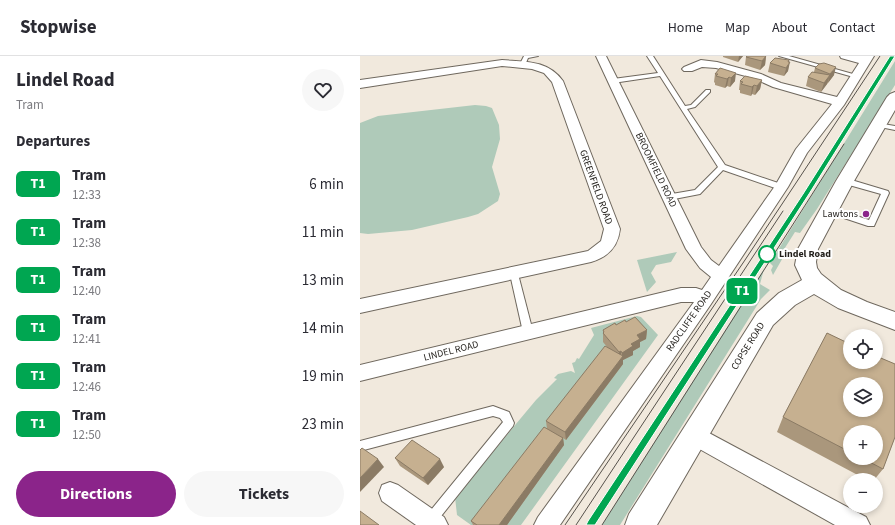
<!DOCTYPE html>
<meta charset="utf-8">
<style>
body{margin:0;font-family:"Source Sans 3",sans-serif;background:#f7f7f7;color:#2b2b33;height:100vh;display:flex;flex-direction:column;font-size:15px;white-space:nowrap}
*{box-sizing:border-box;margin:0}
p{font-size:13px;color:#7c7c81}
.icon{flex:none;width:22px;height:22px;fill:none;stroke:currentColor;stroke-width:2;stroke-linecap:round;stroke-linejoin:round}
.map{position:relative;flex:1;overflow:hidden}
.side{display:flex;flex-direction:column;background:#fff;width:360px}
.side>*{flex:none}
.badge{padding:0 8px;border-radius:6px;font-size:14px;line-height:26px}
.buttons{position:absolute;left:483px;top:273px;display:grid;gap:8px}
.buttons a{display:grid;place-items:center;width:40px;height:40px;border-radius:50%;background:#fff;box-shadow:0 2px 6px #0003;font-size:20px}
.map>.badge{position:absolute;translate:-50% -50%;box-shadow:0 0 0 2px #fff}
h2{padding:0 16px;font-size:15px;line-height:36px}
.round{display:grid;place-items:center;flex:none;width:42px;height:42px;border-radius:21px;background:#f7f7f7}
.headline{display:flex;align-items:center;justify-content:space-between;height:68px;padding:0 16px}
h1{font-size:19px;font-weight:700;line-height:30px}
.cta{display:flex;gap:8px;margin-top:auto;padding:8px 16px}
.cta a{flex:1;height:46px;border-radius:24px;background:#8b248a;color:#fff;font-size:16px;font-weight:700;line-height:46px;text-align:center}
.cta a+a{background:#f7f7f7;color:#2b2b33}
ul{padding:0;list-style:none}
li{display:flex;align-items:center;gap:12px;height:48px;padding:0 16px}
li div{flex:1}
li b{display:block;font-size:15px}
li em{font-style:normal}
li .badge{min-width:44px;font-weight:700;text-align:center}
header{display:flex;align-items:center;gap:24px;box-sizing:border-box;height:56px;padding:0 20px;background:#fff;border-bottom:1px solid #e1e1e2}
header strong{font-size:19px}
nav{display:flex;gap:22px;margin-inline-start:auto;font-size:14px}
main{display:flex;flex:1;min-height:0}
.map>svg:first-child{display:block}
.green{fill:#afcab9}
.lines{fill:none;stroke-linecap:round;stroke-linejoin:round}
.lane-casing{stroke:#6f685e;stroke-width:2}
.street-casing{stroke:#6f685e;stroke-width:2}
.secondary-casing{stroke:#6f685e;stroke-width:2}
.lane{fill:#fff;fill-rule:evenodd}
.street{fill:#fff;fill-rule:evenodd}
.secondary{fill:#fff;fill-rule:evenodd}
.tram{stroke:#57524c;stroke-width:1}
.wall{fill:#aa977c;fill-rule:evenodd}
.shaded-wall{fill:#8b7b65}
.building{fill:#c6b090;stroke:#8b7b65;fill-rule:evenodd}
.line{fill:#00a651;stroke:#fff}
.poi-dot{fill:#8b248a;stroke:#fff;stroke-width:1.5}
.stop-dot{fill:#fff;stroke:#00a651;stroke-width:2}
.labels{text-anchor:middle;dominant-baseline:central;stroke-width:4;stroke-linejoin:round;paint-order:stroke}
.street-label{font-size:10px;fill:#221f1b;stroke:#fff}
.poi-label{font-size:10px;fill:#221f1b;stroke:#fff;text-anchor:end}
.stop-label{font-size:10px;font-weight:bold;fill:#221f1b;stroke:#fff;text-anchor:start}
</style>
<header>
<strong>Stopwise</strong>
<nav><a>Home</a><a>Map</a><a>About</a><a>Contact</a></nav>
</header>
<main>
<section class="side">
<div class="headline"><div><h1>Lindel Road</h1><p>Tram</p></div><a class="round"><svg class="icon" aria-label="heart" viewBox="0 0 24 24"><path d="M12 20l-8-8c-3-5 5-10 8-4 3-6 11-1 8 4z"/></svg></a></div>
<h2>Departures</h2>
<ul>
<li><span class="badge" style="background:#00a651;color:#fff">T1</span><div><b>Tram</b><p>12:33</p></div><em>6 min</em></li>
<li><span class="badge" style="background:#00a651;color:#fff">T1</span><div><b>Tram</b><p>12:38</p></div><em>11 min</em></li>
<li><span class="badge" style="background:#00a651;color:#fff">T1</span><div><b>Tram</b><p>12:40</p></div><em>13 min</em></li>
<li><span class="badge" style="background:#00a651;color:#fff">T1</span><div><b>Tram</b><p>12:41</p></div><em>14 min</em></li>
<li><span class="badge" style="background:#00a651;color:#fff">T1</span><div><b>Tram</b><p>12:46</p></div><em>19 min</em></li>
<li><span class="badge" style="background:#00a651;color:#fff">T1</span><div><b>Tram</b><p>12:50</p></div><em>23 min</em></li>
</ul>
<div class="cta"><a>Directions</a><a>Tickets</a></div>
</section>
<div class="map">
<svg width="535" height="469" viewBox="0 0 535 469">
<rect width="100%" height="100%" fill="#f1e9dd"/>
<g class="green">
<path d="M535,5V29L457,153L440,177L435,176L423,195L425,198L413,219L411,214L413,210L410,207Z"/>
<path d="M115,49L126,50L132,52L139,69L140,83L132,111L140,138L138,145L118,158L108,161L52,174L8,178L0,177V67L18,60Z"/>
<path d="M317,196L311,206L296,209L291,217L296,226L287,236L277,204Z"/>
<path d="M404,213L400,228L410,234L401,243L260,469H242Z"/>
<path d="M277,260L281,261L298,279L161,469H111L97,459L95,441L176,344L197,323L194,322L198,318L211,315L215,317L212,307L215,306L217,302L219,303L234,279L231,272Z"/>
</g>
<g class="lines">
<defs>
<g id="lane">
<path d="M164,0H178L168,2L165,9L163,10L160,8Z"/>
<path d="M287,0H293L325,50L331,49L346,34H350V36L335,51L327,53L365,109L424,129V133H418L363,114L340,138L309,144L306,143L305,141L306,139L335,134L358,111L300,20L253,27L250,25L253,23L298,17Z"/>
<path d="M419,0H429L500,20L497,22Z"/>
<path d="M517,67L535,70V74L515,70V68Z"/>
<path d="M482,123H488L528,135L529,137L514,170H508L466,156L465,154L469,151L509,164L521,138L482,127Z"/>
<path d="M154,215L158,218L173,276L171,279H165L163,276L150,218Z"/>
<path d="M133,350L149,356L154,367L153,370L74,469H60L62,465L143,366L140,362L133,360L0,395V385Z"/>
</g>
<g id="street">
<path d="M236,0H246L341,191L351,204L359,210L415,130L436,93L472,48L413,31L393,22L356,12L342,11L332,15H324L322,13L324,11L341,4L357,6L401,18L421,27L477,41L499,7L481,2L480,0H514L484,49L447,97L428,131L351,248L200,469H174L178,461L334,246H321L0,325V309L321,232H336L342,234L351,221L340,212L326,193Z"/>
<path d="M142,4C166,6 188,4 203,25L260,173C258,191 248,201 231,206L0,257V243L228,195L241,185L244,173L192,26L184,17L172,13L142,10L0,32V24Z"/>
<path d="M334,369L506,461L510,469H475L327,386L324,379L327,372Z"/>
<path d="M30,426L38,429L84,461L88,469H56L22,445L19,437L22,429Z"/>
</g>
<path id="secondary" d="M535,36V54L494,125L458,193L456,206L457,212L461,218L481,234L507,246L535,256V274L478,252L454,238L435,249L413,269L297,469H265L269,458L397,257L419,237L442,224L435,209L438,193L476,125L527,41L530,38Z"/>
</defs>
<use href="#lane" class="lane-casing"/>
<use href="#street" class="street-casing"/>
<use href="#secondary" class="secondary-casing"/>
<use href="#lane" class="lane"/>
<use href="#street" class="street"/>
<use href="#secondary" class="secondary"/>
<g class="tram">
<path d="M205,469L385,204L520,0"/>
<path d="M216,469L423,155"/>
<path d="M232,469L446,138L532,0"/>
<path d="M242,469L484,88"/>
</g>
</g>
<g class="wall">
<path d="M363,0H383L378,6L363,1Z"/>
<path d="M406,0L405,9L400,14L385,9L386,1Z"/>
<path d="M429,4L428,15L424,20L408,16L410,7Z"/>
<path d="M360,12L375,25L370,31L367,30L365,32L355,29V27L354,26L355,18Z"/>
<path d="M455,12L474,19L461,36L446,30L448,21L454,16Z"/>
<path d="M402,24L400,33L395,39L392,38L391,40L380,37V34H379L380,25Z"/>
<path d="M266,266L287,274L286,283L280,286V291L273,295V299L263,304V308L206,384L203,382L204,389L147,469H113L111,465L187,373L186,365L248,292L243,286V274L256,269Z"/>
<path d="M467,277L490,288V306H516V300L535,308V381L523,413L514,424H507L417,376L423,361ZM490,328H516V354H490ZM490,376H516V402H490Z"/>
<path d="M35,402L84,411L68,429L40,410Z"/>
</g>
<g class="shaded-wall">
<path d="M379,0H383L378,6Z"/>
<path d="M406,0L405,9L400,14L402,5Z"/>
<path d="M429,4L428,9L430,6L428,15L424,20L428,6Z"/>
<path d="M476,11L474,19L468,27L470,18Z"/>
<path d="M376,17L375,25L370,31L371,22Z"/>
<path d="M470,19L467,28L461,36L464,27Z"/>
<path d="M369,21L367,30L365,32L367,23Z"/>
<path d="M402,24L400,33L395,39L397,30Z"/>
<path d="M394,29L392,38L391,40L392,31Z"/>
<path d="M287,274L286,283L280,286V291L273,295V299L263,304V308L206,384L205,376L259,305V296L261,295V303L262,301V297L271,288L277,279Z"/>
<path d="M203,382L204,389L147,469H139Z"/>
<path d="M18,403L24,411L0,436V422Z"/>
<path d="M80,403L84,411L68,429L63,422Z"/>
</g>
<g class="building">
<path d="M387,0H406L402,5L386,1Z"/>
<path d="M415,2L429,4L428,6H430L426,12L410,7Z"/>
<path d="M464,7L476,11L470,18L455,12L459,8Z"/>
<path d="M360,12L376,17L371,22L369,21L367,23L356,20L358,18H355Z"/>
<path d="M452,16L470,19L464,27L448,21Z"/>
<path d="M385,20L402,24L397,30L394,29L392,31L381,28L383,26L380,25Z"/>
<path d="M275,261L287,274L277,279L280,283L271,288L273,290L262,297L261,295L259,296L243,277L244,276L243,274L255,267L256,269L265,264L266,266Z"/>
<path d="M467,277L490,288V306H516V300L535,308V381L523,413L502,402H516V376H490V396L423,361ZM490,328H516V354H490Z"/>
<path d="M245,290L263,300L205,376L186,365Z"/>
<path d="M184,371L203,382L139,469H117L111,465Z"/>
<path d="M52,384L80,403L63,422L35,402Z"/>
<path d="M2,392L18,403L0,422V394Z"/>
<path d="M0,455L19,469H0Z"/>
</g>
<path class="line" d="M530,0H535L449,138L235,469H226L228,465L443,138Z"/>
<circle class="poi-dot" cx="506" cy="158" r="4"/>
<circle class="stop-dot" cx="407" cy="198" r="8"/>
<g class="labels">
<g class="street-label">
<text transform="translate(296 114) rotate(64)">BROOMFIELD ROAD</text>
<text transform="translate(236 131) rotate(70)">GREENFIELD ROAD</text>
<text transform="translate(329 265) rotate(-55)">RADCLIFFE ROAD</text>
<text transform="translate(388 290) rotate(-58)">COPSE ROAD</text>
<text transform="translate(91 295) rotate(-14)">LINDEL ROAD</text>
</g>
<g class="poi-label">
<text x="498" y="158">Lawtons</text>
</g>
<g class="stop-label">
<text x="419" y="198">Lindel Road</text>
</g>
</g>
</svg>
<div class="buttons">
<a><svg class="icon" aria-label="locate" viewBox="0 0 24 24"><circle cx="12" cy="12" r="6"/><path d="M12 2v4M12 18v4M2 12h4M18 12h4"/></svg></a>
<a><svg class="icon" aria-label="layers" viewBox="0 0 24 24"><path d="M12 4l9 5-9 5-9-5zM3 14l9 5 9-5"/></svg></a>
<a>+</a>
<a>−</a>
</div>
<b class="badge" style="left:382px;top:235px;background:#00a651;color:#fff">T1</b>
</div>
</main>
